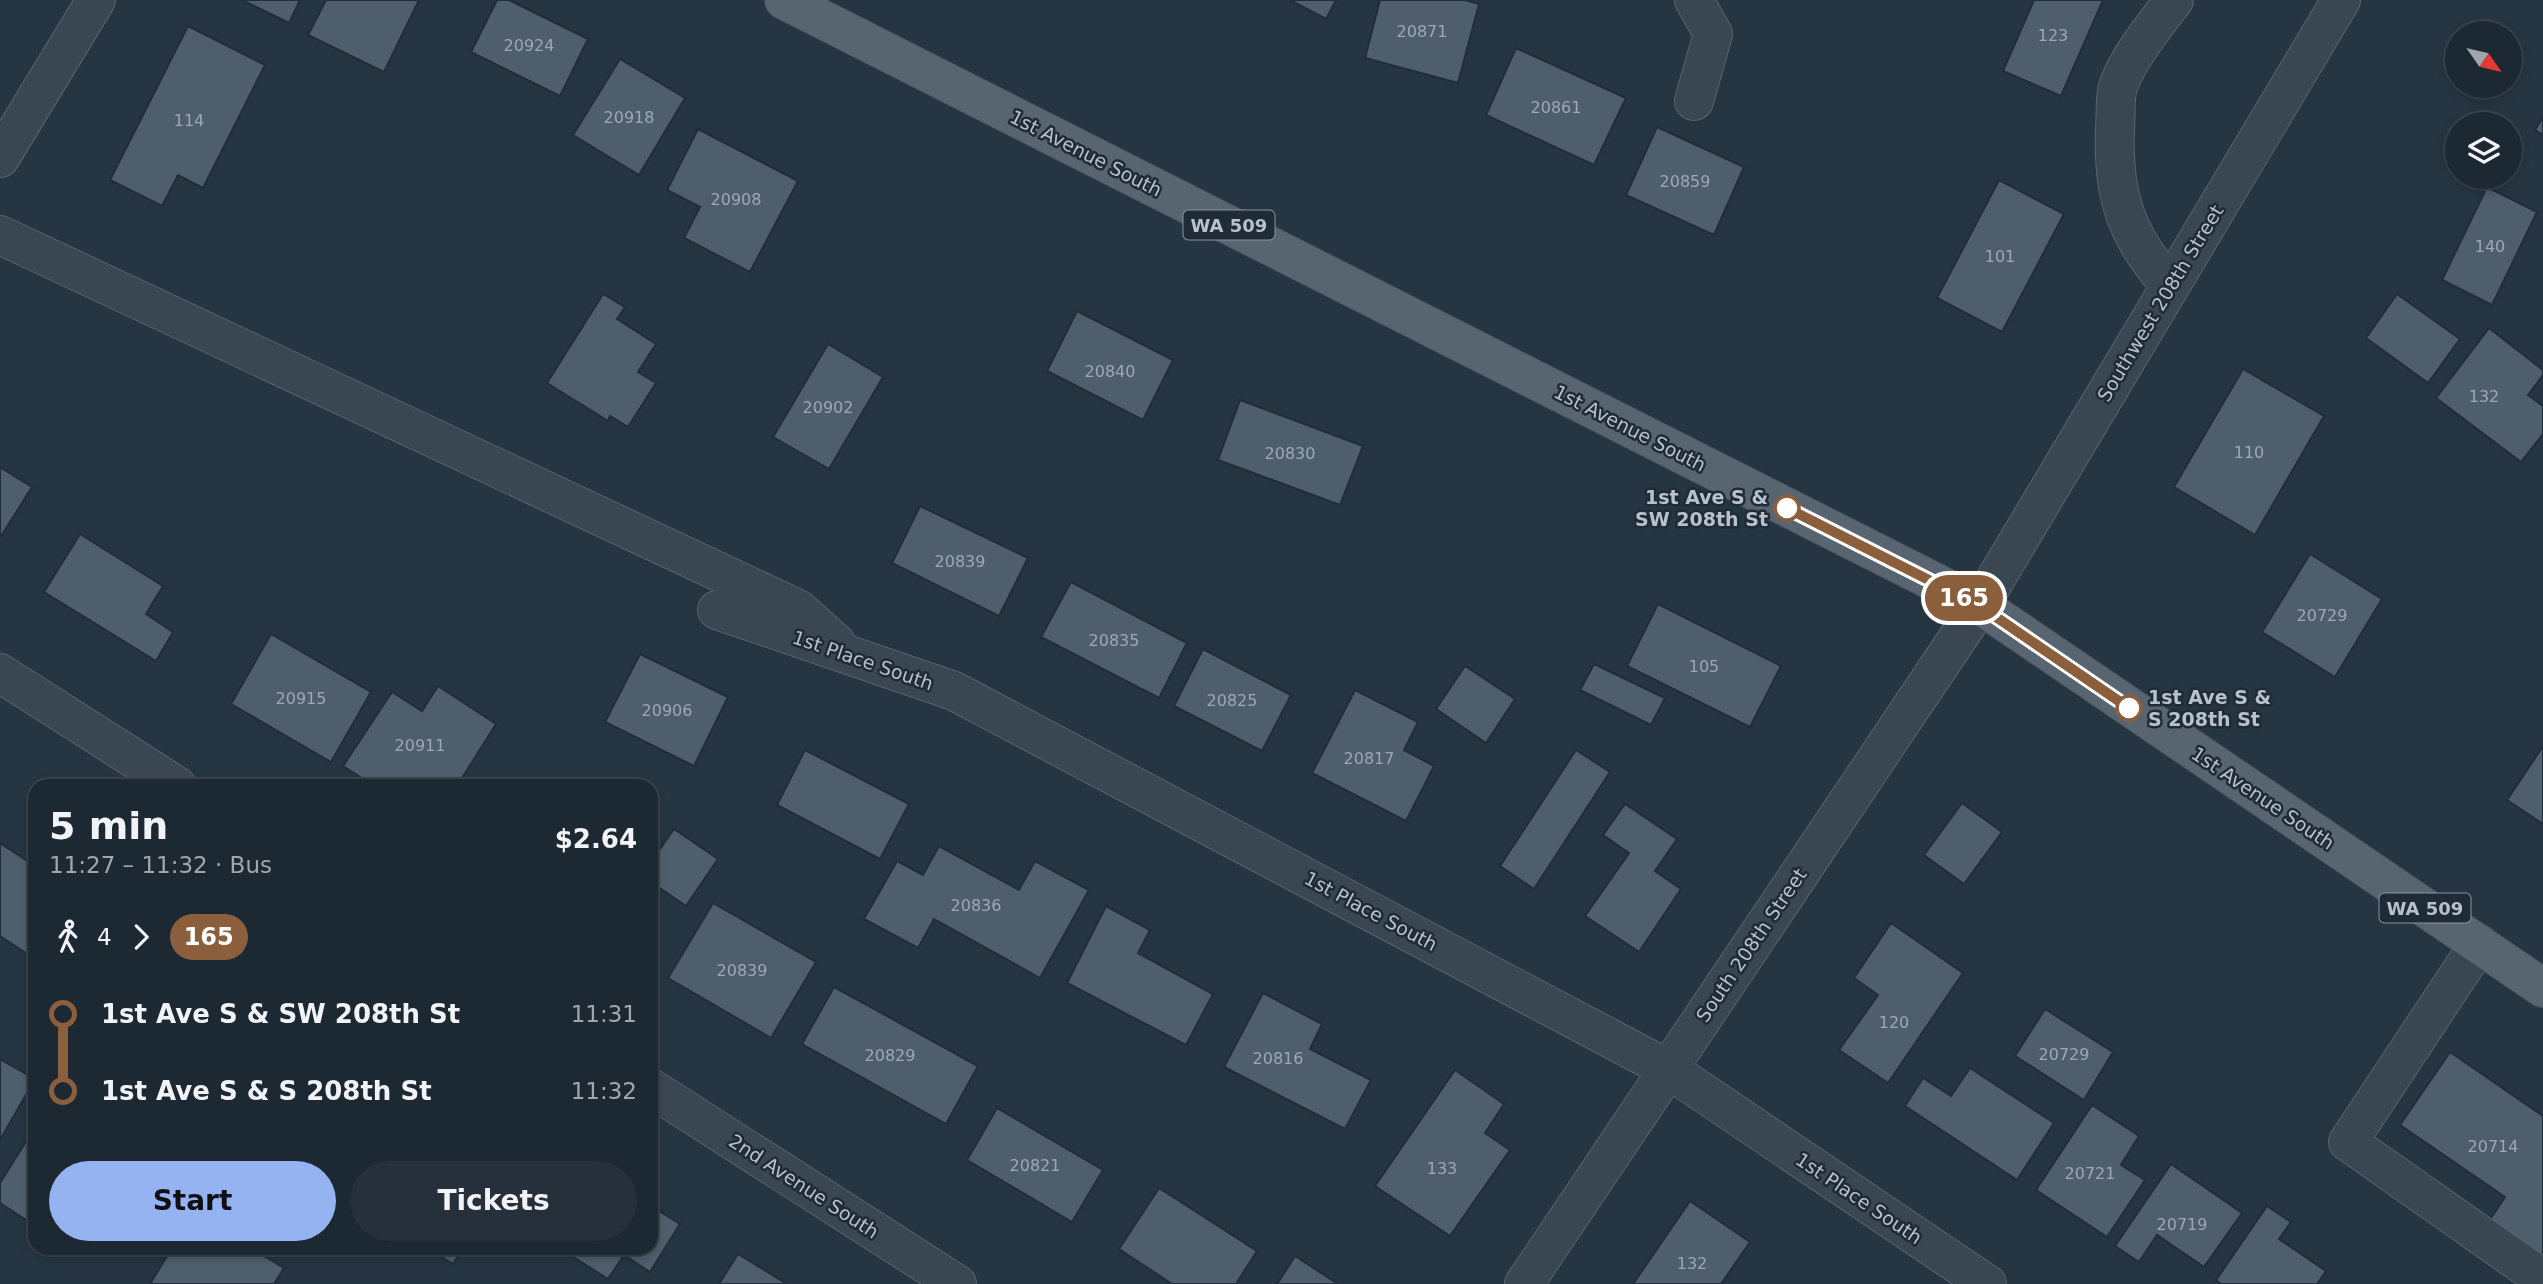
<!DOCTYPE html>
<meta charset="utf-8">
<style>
body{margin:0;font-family:"DejaVu Sans",sans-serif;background:#25303a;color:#f1f3f6;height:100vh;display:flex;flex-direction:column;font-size:26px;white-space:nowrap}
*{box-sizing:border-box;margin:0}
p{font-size:23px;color:#a0a6ac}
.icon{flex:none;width:38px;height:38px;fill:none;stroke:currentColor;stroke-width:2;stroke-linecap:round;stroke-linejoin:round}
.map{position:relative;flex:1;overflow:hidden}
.panel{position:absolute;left:28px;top:779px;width:630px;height:476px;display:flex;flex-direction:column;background:#1c2832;border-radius:21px;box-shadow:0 4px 10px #0003,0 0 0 2px #3a444d}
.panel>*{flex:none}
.badge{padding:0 14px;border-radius:23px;font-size:24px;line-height:46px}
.needle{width:46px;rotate:124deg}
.buttons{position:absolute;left:2445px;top:21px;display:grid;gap:14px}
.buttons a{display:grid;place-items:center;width:77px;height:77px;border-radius:50%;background:#1c2832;box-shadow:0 4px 10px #0003,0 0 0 2px #3a444d;font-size:35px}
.map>.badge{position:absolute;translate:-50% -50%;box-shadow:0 0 0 4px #fff}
.legs{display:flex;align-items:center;gap:10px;height:77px;padding:0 21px;font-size:23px}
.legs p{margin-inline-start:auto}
.headline{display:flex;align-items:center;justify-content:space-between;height:119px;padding:0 21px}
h1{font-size:38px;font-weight:600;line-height:52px}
.action{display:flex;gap:14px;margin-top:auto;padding:14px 21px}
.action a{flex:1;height:80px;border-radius:42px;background:#95b2f1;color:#111;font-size:28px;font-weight:600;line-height:80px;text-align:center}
.action a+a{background:#25303a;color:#f1f3f6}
ul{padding:0 21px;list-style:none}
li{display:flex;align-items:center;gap:24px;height:77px;font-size:26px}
li i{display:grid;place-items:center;width:10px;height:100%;margin:0 9px;background:currentColor}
li i::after{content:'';width:18px;height:18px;margin:-9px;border:5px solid;border-radius:50%;background:#1c2832}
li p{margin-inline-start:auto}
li:first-child i{background:linear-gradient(#0000 50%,currentColor 0)}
li:last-child i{background:linear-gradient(currentColor 50%,#0000 0)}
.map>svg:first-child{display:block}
.building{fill:#4f5e6d;stroke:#212d39;stroke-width:2}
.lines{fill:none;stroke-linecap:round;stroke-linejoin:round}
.minor-casing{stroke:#58646e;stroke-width:40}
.major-casing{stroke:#47525d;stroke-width:40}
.minor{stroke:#3a4651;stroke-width:38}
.major{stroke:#586571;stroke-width:38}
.line-1-casing{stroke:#fff;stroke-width:16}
.line-1{stroke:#8b5e3c;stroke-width:10}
.stop-1-dot{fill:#fff;stroke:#8b5e3c;stroke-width:3.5}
.labels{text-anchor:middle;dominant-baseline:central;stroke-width:5;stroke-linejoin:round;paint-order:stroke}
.number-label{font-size:16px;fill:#9da8b4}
.shield{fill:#1f2b37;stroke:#89949f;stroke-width:2}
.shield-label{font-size:18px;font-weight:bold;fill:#b7c1cb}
.street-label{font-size:19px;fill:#b7c1cb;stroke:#1f2b37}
.stop-label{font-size:19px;font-weight:bold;fill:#b7c1cb;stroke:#1f2b37;text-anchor:end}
</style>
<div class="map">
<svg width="2543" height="1284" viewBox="0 0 2543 1284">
<rect width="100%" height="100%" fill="#263542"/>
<g class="building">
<path d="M242,0H300L289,23Z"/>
<path d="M326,0H419L384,72L308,35Z"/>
<path d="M497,0H509L588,39L560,96L471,52Z"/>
<path d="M1290,0H1336L1326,19Z"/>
<path d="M1380,0H1465L1479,4L1458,83L1365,58Z"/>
<path d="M2034,0H2103L2061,96L2003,71Z"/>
<path d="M188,26L265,65L203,188L178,175L162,206L110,180Z"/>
<path d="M1516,48L1626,98L1594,165L1486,115Z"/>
<path d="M620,59L685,98L639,175L573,135Z"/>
<path d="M2543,117V135L2535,130Z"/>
<path d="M1657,127L1744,167L1714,235L1626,195Z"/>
<path d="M698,129L798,181L750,272L684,238L700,207L667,190Z"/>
<path d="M1999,180L2064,214L2002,332L1937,298Z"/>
<path d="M2487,187L2537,212L2492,305L2442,280Z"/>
<path d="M603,294L625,307L617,319L656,344L638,372L656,383L628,427L610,416L608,421L547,383Z"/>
<path d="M2397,294L2460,339L2428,383L2366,338Z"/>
<path d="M1077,311L1173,360L1143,420L1047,371Z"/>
<path d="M2489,328L2543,370V375L2528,395L2543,406V434L2521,462L2436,398Z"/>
<path d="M828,344L883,377L829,469L773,437Z"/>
<path d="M2243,369L2324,416L2255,535L2174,487Z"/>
<path d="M1240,400L1363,446L1340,505L1218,460Z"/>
<path d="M0,467L32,487L0,538Z"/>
<path d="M920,506L1028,558L999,616L892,563Z"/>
<path d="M80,534L163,586L146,614L173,632L156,661L44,592Z"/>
<path d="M2310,554L2382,599L2335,677L2262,632Z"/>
<path d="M1071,582L1187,643L1159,698L1041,637Z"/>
<path d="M1658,604L1781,666L1750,727L1627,666Z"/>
<path d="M271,634L371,692L331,762L231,704Z"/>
<path d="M1203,649L1291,695L1262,751L1174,706Z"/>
<path d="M640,654L728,697L694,766L605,722Z"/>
<path d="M1594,664L1665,698L1651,725L1580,690Z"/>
<path d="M1465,666L1515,699L1486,743L1436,709Z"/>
<path d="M438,686L496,724L457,786H374L343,766L392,692L422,711Z"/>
<path d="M1355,690L1418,722L1404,750L1434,766L1406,821L1312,773Z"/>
<path d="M2543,746V824L2507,800Z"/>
<path d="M805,750L909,804L880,859L777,805Z"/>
<path d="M1576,750L1610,772L1534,889L1500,866Z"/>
<path d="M1962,803L2002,832L1964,884L1924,855Z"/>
<path d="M1625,804L1677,839L1655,871L1681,889L1639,952L1585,916L1629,853L1603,835Z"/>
<path d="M674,829L718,859L686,906L651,882V862Z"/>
<path d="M0,843L35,866V959L0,936Z"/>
<path d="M939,846L1019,890L1035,861L1089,890L1040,978L934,919L918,948L864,919L897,861L923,875Z"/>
<path d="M713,903L816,962L771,1038L668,978Z"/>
<path d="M1106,906L1150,930L1138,953L1213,994L1186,1045L1067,983Z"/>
<path d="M1891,923L1963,973L1888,1083L1839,1050L1878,995L1854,978Z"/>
<path d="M834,987L978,1066L946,1124L802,1044Z"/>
<path d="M1263,993L1322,1024L1310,1049L1371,1080L1345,1129L1224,1067Z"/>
<path d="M2045,1009L2113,1052L2084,1100L2015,1056Z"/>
<path d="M2450,1052L2543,1116V1256L2489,1221L2505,1197L2400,1125Z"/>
<path d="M0,1059L35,1079L0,1140Z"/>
<path d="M1970,1068L2054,1123L2017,1180L1905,1106L1923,1078L1951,1096Z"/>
<path d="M1455,1070L1504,1104L1485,1133L1510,1150L1450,1236L1375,1186Z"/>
<path d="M2092,1105L2139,1136L2121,1165L2145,1180L2107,1237L2036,1190Z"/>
<path d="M997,1108L1103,1170L1072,1222L967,1160Z"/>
<path d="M35,1127V1205L26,1220L0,1203V1183Z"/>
<path d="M2171,1164L2242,1213L2204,1267L2157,1235L2139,1262L2115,1246Z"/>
<path d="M1159,1188L1257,1251L1236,1284H1172L1119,1249Z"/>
<path d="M1690,1201L1750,1242L1721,1284H1633Z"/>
<path d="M651,1206L680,1224L650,1272L624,1255L608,1279L559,1248H651Z"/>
<path d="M2267,1206L2291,1222L2279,1239L2326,1271L2317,1284H2221L2216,1280Z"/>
<path d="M172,1248H251L284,1268L274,1284H150Z"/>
<path d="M427,1248H463L453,1264Z"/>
<path d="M738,1254L787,1284H719Z"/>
<path d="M1295,1256L1338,1284H1277Z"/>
</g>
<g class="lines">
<defs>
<g id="minor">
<path d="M1694,0L1713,34L1694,101"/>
<path d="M0,158L96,0"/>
<path d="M0,235L798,609L836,643"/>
<path d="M2170,285C2126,237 2112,194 2115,128C2116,116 2115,102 2117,91C2123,64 2157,22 2174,0"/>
<path d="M717,610L954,691L1668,1069L1987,1284"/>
<path d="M0,673L177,786"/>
<path d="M2479,944L2348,1142L2543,1279"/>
<path d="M651,1088L957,1284"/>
<path d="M1524,1284L1980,605L2341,0"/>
</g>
<path id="major" d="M784,0L1980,605L2543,988"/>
</defs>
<use href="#minor" class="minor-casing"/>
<use href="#major" class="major-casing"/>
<use href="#minor" class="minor"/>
<use href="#major" class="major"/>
</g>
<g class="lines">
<defs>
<path id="line-1" d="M1787,508L1980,606L2129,708"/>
</defs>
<use href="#line-1" class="line-1-casing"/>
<use href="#line-1" class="line-1"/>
</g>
<g class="stop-1-dot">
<circle cx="1787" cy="508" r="12"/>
<circle cx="2129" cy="708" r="12"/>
</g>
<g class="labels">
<g class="number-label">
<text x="1422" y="31">20871</text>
<text x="2053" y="35">123</text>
<text x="529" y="45">20924</text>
<text x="1556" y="107">20861</text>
<text x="629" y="117">20918</text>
<text x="189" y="120">114</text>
<text x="1685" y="181">20859</text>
<text x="736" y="199">20908</text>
<text x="2490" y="246">140</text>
<text x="2000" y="256">101</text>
<text x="1110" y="371">20840</text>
<text x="2484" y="396">132</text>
<text x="828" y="407">20902</text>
<text x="2249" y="452">110</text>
<text x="1290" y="453">20830</text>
<text x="960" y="561">20839</text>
<text x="2322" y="615">20729</text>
<text x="1114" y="640">20835</text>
<text x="1704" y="666">105</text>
<text x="301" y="698">20915</text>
<text x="1232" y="700">20825</text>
<text x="667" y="710">20906</text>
<text x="420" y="745">20911</text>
<text x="1369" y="758">20817</text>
<text x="976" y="905">20836</text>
<text x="742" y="970">20839</text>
<text x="1894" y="1022">120</text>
<text x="2064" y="1054">20729</text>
<text x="890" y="1055">20829</text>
<text x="1278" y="1058">20816</text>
<text x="2493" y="1146">20714</text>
<text x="1035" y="1165">20821</text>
<text x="1442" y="1168">133</text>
<text x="2090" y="1173">20721</text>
<text x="2182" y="1224">20719</text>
<text x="1692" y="1263">132</text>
</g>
<g class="shield">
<rect x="1183.5" y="210.5" width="91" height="29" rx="5"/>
<rect x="2379.5" y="893.5" width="91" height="29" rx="5"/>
</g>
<g class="shield-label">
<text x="1229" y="225">WA 509</text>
<text x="2425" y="908">WA 509</text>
</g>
<g class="street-label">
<text transform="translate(1086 153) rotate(27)">1st Avenue South</text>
<text transform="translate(2160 303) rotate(-59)">Southwest 208th Street</text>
<text transform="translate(1630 428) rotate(27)">1st Avenue South</text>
<text transform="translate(863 660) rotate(19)">1st Place South</text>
<text transform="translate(2263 798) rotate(34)">1st Avenue South</text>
<text transform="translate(1371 911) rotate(28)">1st Place South</text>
<text transform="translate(1751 945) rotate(-56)">South 208th Street</text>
<text transform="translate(804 1186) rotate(33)">2nd Avenue South</text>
<text transform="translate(1859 1198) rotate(34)">1st Place South</text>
</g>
<g class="stop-label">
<text x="1768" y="497">1st Ave S &amp;<tspan x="1768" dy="22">SW 208th St</tspan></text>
<text x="2148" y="697" text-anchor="start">1st Ave S &amp;<tspan x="2148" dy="22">S 208th St</tspan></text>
</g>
</g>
</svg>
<div class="buttons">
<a><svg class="needle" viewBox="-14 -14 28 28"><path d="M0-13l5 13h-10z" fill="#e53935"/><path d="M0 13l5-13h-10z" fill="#a0a6ac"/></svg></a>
<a><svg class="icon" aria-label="layers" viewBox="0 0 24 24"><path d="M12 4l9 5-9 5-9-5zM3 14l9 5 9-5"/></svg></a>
</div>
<b class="badge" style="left:1964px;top:598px;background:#8b5e3c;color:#fff">165</b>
<section class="panel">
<div class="headline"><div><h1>5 min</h1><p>11:27 – 11:32 · Bus</p></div><b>$2.64</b></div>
<div class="legs"><svg class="icon" aria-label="walk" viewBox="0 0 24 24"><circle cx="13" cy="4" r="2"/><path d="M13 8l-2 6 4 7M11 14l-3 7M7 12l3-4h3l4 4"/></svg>4<svg class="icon" aria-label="forward" viewBox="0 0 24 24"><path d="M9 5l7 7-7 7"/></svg><b class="badge" style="background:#8b5e3c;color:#fff">165</b></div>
<ul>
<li><i style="color:#8b5e3c"></i><b>1st Ave S &amp; SW 208th St</b><p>11:31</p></li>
<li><i style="color:#8b5e3c"></i><b>1st Ave S &amp; S 208th St</b><p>11:32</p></li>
</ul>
<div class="action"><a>Start</a><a>Tickets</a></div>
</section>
</div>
